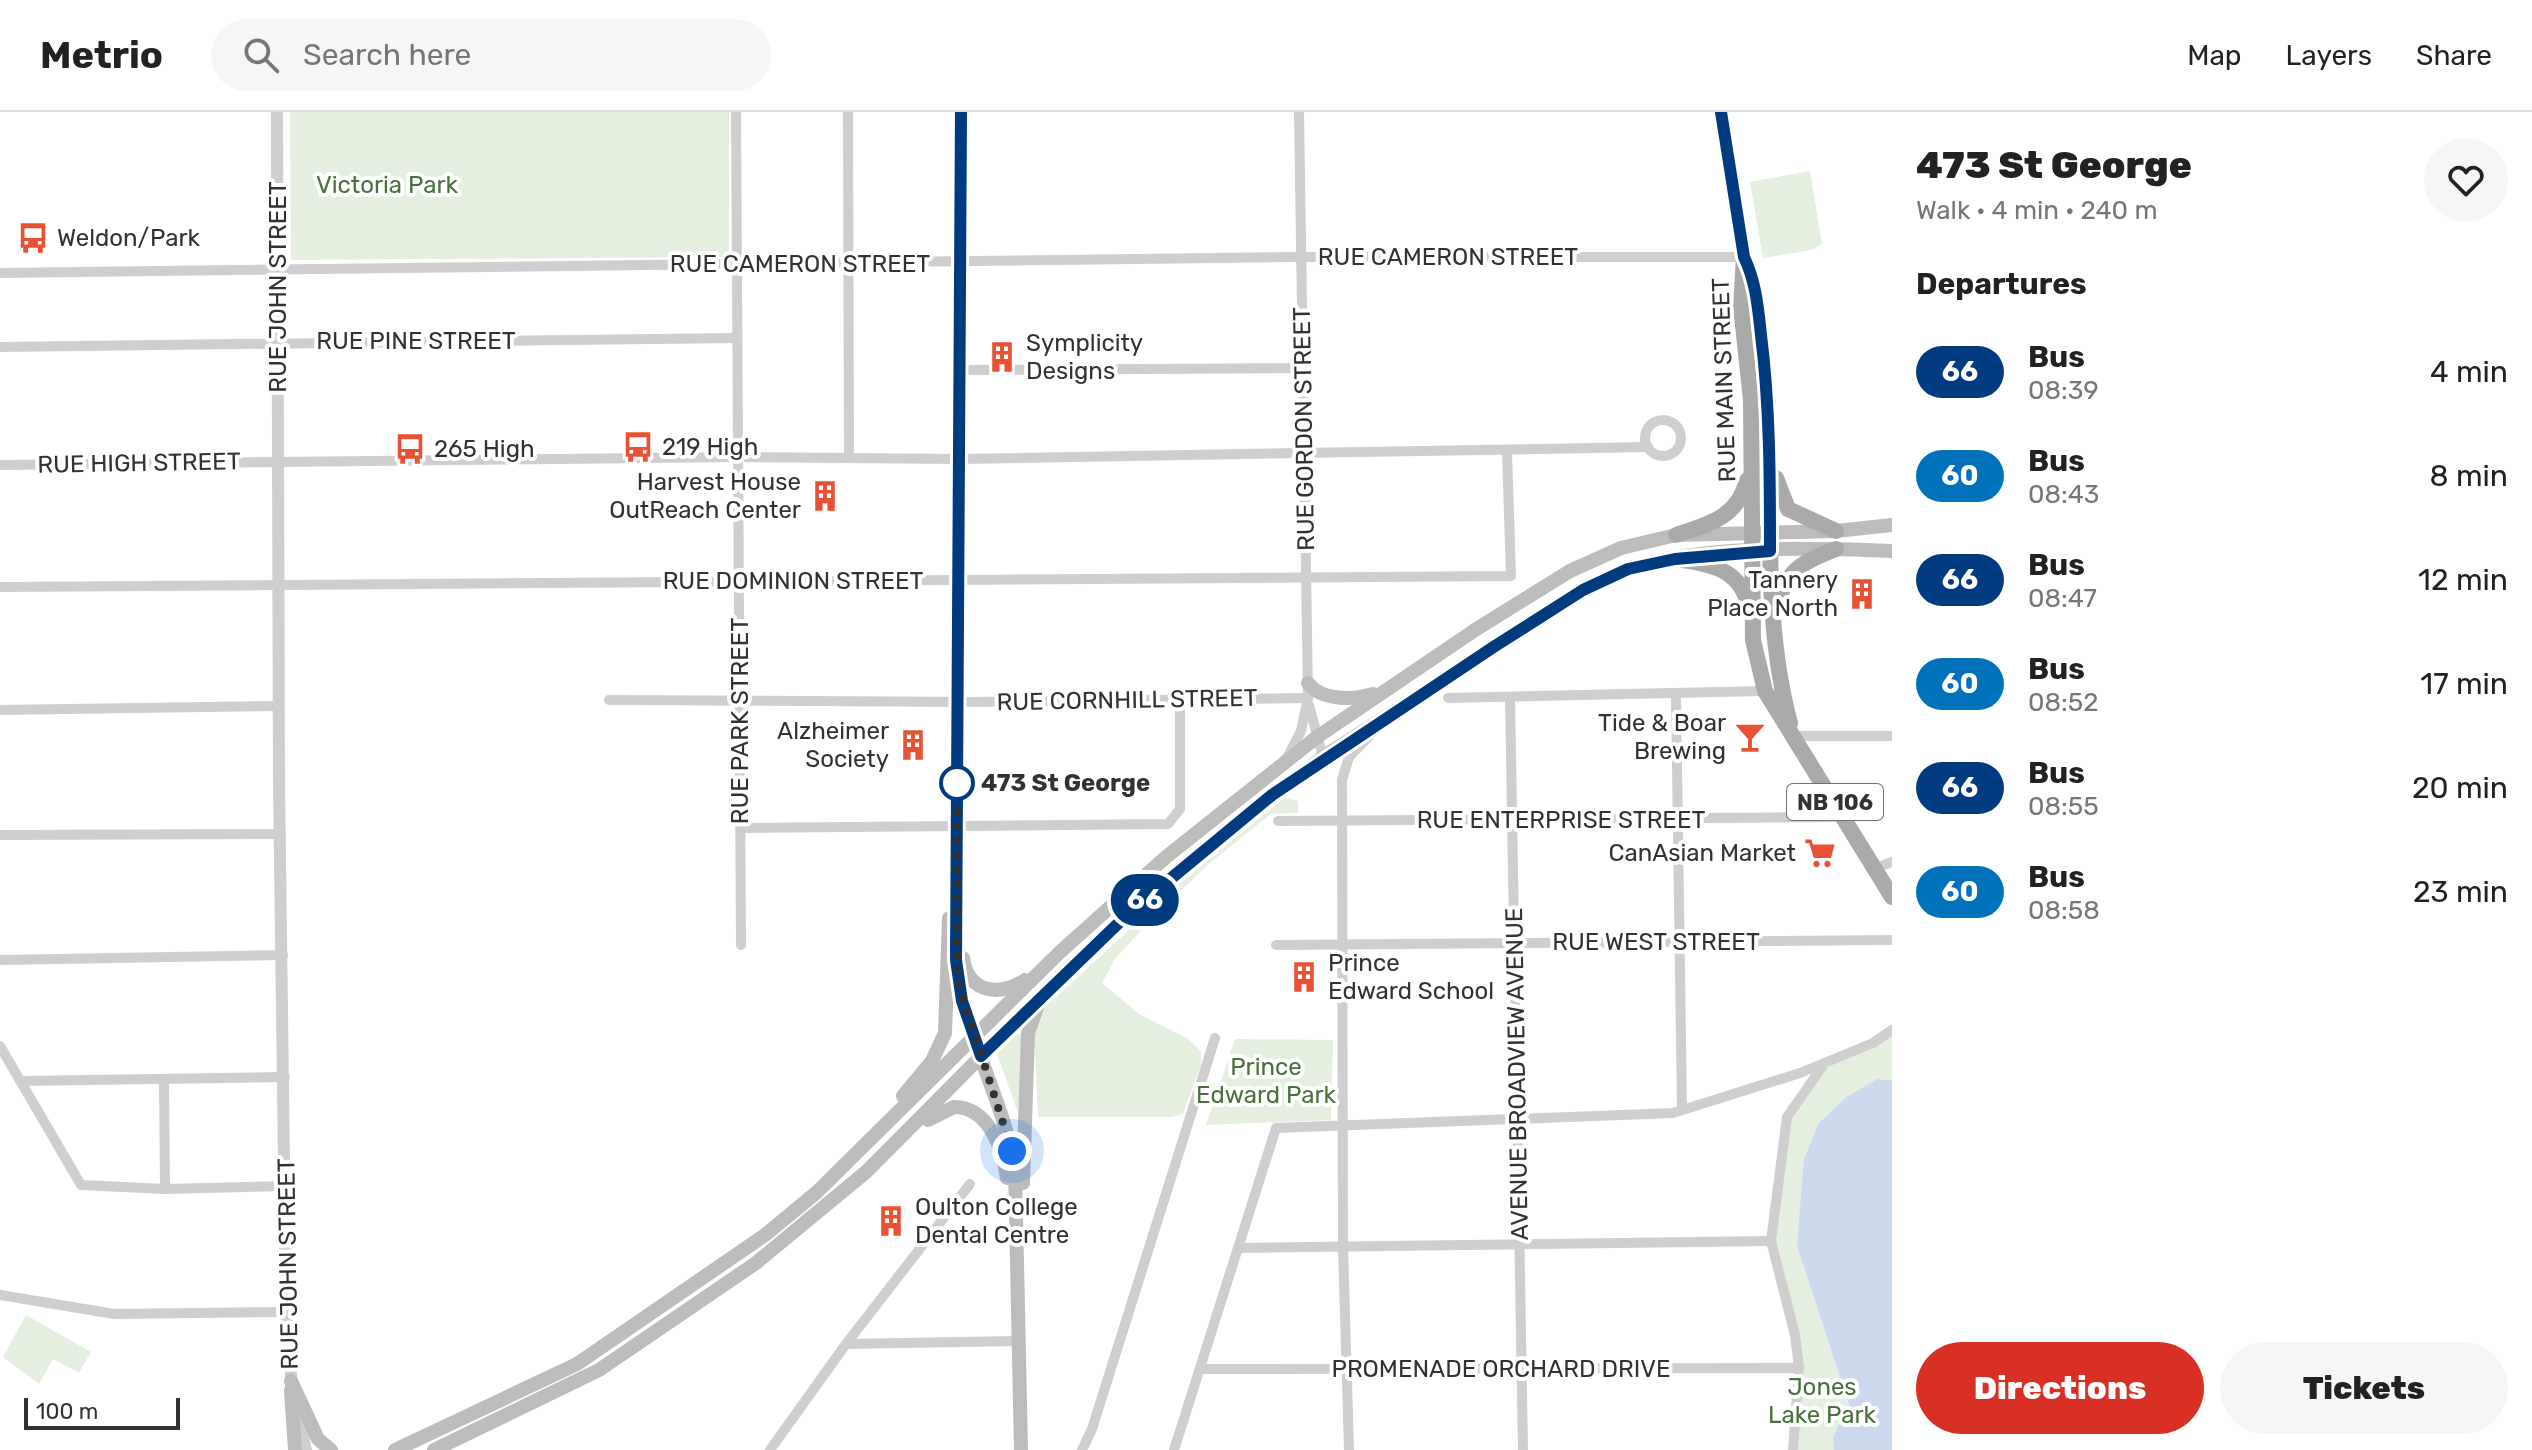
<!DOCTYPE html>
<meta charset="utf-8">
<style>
body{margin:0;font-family:Rubik,sans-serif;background:#f6f6f6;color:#222;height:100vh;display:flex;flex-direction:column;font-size:30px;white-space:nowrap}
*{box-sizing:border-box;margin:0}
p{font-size:26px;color:#767676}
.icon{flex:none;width:44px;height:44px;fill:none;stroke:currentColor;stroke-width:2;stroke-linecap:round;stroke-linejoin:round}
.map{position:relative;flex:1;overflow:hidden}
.sheet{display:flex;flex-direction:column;background:#fff;width:640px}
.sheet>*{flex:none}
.badge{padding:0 16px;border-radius:26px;font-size:28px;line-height:52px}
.scale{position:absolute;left:24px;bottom:20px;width:156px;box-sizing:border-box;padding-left:8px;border:4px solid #323232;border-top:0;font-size:22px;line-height:28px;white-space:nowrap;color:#323232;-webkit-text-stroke:6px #fff;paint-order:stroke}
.you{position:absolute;width:40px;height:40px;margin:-20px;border:6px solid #fff;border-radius:50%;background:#1a73e8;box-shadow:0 0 0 12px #1a73e833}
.map>.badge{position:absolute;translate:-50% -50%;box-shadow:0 0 0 4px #fff}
h2{padding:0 24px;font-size:30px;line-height:72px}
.round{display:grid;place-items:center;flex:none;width:84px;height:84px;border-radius:42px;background:#f6f6f6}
.headline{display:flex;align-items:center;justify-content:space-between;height:136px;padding:0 24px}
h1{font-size:38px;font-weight:800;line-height:60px}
.button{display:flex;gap:16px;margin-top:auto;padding:16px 24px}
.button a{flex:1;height:92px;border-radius:48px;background:#d93025;color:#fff;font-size:32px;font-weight:800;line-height:92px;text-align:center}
.button a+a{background:#f6f6f6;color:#222}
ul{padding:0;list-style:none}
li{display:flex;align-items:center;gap:24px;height:104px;padding:0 24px}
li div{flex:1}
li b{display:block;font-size:30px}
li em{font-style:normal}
li .badge{min-width:88px;font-weight:700;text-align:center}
header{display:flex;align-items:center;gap:48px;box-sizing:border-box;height:112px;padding:0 40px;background:#fff;border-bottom:2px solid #e0e0e0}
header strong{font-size:38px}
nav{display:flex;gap:44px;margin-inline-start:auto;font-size:28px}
.search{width:560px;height:72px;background:#f6f6f6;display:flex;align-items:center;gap:20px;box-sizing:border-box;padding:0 28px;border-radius:44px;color:#767676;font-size:30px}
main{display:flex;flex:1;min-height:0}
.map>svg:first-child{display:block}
.green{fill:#e5efe0}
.water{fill:#cdd9ee}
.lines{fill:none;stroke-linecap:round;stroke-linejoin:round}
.minor{stroke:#cfcfcf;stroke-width:10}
.tertiary{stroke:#cfcfcf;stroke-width:12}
.secondary{stroke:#bcbcbc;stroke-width:14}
.primary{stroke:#aaa;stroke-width:16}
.line-casing{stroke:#fff;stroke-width:18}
.line{stroke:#003b80;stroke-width:12}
.walk{stroke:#323232;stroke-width:8;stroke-dasharray:0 14.4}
.stop-dot{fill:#fff;stroke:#003b80;stroke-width:4}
.labels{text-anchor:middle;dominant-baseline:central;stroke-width:8;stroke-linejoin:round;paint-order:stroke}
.shield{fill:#fff;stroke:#707070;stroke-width:2}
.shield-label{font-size:22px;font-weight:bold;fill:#323232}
.park-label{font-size:24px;fill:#49703d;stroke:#fff}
.poi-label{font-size:24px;fill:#323232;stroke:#fff;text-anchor:start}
.street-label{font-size:24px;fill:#323232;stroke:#fff}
.stop-label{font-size:24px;font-weight:bold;fill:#323232;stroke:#fff;text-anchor:start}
</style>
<header>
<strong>Metrio</strong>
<div class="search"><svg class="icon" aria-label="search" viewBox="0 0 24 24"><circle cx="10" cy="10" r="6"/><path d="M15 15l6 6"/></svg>Search here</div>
<nav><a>Map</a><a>Layers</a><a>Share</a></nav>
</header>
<main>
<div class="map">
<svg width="1892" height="1338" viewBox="0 0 1892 1338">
<rect width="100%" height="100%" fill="#fff"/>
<g class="green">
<path d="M290,0H729V145L291,148Z"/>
<path d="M1810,59L1822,132L1812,138L1763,146L1750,70Z"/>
<path d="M1284,686L1298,689V701L1271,702L1211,750L1158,800L1115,847L1102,871L1139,902L1187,926L1201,939V952L1183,1002L1172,1005H1038L1034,921L1046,894L1178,773Z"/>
<path d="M1892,918V968L1877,967L1797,1134L1849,1294L1833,1325L1834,1338H1793L1799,1256L1771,1129L1787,1005L1826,951Z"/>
<path d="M1017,922H1022L1018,1001L997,942Z"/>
<path d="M1235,927L1333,928L1331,1008L1206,1013Z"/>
<path d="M26,1203L91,1240L79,1261L53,1247L39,1272L3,1245Z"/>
</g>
<path class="water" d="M1877,967L1892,968V1338H1834L1833,1325L1849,1293L1797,1134L1804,1047L1819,1011L1844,987Z"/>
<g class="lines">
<g class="minor">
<path d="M736,0L741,833"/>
<path d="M848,0L849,345"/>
<path d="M0,161L1300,145H1744"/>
<path d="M0,235L736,226"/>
<path d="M961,258L1303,256"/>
<circle cx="1663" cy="326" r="18"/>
<path d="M0,353L739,345L960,347L1648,335"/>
<path d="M0,475L1511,464L1507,340"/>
<path d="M1676,583L1682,998"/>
<path d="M1510,585L1523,1338"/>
<path d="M1448,586L1765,579"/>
<path d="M609,588L972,590L1308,586"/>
<path d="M1309,593L1323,645"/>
<path d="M0,598L279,594"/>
<path d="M1794,624H1892"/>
<path d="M1288,644L1301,619L1308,586L1299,0"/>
<path d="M1278,709L1844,705"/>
<path d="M741,716L1168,712L1180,697V588"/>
<path d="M0,723L281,722"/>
<path d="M1876,756L1892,750"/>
<path d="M1276,833L1892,828"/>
<path d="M0,848L283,843"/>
<path d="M0,934L81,1073L165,1077L285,1074"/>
<path d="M164,967L165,1077"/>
<path d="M20,969L285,965"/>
<path d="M1238,1136L1771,1129"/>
<path d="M0,1183L114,1202L286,1200"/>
<path d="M846,1232L1019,1229"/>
<path d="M1202,1257L1799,1256"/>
<path d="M770,1338L846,1232L970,1072"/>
<path d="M1082,1338L1092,1317L1215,926"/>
<path d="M1174,1338L1276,1016L1673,1001L1800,961L1873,931L1892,918"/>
<path d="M1349,1338L1343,1135L1342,668L1349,645L1380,613"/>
<path d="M1793,1338L1799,1256L1795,1223L1771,1129L1787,1005L1822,955"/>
</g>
<g class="tertiary">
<path d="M277,0L279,673L286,1200L292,1276"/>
<path d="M297,1298L306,1338"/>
</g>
<g class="secondary">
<path d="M961,0L956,848C962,920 1003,985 1015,1056L1021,1338"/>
<path d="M1308,571C1321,589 1354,588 1373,582"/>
<path d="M963,846C968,881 999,885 1025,868"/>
<path d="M903,984L932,949L945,921L949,806"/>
<path d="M928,1008L954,995C989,995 1003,1037 1007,1066"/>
<path d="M1023,1071L1028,921L1039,890"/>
<path d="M291,1269L318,1327L331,1338"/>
<path d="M291,1278L295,1338"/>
<path d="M395,1338L577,1252L765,1123L817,1080L1060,840L1166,745L1317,625L1475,518L1570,459L1621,436L1676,423L1836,419L1892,413"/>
<path d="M434,1338L599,1258L756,1151L866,1060L1073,852L1194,746L1323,645L1583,478C1598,472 1612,463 1628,457C1701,432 1814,436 1892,439"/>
</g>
<g class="primary">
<path d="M1721,0L1744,145L1741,195L1751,288L1753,528L1765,579L1892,785"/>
<path d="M1745,147C1758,175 1759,205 1763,236C1778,360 1757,488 1790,611"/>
<path d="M1776,366L1788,397L1836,419"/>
<path d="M1676,423C1710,412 1738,405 1747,368"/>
<path d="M1675,447C1708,452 1739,455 1748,492"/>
<path d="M1777,493C1786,458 1804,449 1836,437"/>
</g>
</g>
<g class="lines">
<defs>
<path id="line" d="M961,0L956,848L962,889L981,944L1128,802L1272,683L1495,534L1583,478L1628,457L1675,447L1770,439C1770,366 1770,295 1761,223C1758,195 1756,170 1744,145L1721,0"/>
</defs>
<use href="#line" class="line-casing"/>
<use href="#line" class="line"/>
<path class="walk" d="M957,671L958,870L1012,1039"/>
</g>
<defs>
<symbol id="bus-bare" viewBox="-9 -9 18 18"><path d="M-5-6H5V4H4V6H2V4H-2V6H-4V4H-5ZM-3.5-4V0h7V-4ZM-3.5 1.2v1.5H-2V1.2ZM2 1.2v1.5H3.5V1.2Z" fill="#e95134" stroke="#fff" stroke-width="2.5" paint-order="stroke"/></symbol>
<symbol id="building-bare" viewBox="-9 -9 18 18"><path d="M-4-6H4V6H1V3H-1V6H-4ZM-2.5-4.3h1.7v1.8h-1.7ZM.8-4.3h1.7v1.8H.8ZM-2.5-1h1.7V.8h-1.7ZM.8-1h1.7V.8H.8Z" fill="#e95134" stroke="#fff" stroke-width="2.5" paint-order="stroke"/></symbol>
<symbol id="bar-bare" viewBox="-9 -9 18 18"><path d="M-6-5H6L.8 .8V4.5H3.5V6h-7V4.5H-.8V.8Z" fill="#e95134" stroke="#fff" stroke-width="2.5" paint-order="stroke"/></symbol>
<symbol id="supermarket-bare" viewBox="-9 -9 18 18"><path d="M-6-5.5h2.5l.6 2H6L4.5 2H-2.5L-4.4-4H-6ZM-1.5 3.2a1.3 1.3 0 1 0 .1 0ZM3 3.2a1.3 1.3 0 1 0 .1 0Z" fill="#e95134" stroke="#fff" stroke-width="2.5" paint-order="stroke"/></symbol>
</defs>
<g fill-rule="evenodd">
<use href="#bus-bare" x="11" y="104" width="44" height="44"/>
<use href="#building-bare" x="980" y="223" width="44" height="44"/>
<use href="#bus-bare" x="616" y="313" width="44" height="44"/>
<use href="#bus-bare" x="388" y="315" width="44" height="44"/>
<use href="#building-bare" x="803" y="362" width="44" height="44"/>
<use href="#building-bare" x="1840" y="460" width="44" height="44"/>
<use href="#bar-bare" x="1728" y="603" width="44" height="44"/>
<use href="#building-bare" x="891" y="611" width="44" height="44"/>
<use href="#supermarket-bare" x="1798" y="719" width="44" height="44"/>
<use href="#building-bare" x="1282" y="843" width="44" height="44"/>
<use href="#building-bare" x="869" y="1087" width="44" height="44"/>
</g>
<circle class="stop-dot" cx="957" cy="671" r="16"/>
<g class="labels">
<rect class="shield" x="1787" y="672" width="96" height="36" rx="6"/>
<g class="shield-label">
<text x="1835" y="690">NB 106</text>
</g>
<g class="park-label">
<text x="387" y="73">Victoria Park</text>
<text x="1266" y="955">Prince<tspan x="1266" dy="28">Edward Park</tspan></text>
<text x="1822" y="1275">Jones<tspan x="1822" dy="28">Lake Park</tspan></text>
</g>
<g class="poi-label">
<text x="57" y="126">Weldon/Park</text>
<text x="1026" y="231">Symplicity<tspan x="1026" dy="28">Designs</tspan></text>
<text x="662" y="335">219 High</text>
<text x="434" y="337">265 High</text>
<text x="801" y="370" text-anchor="end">Harvest House<tspan x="801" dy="28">OutReach Center</tspan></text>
<text x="1838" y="468" text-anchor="end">Tannery<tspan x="1838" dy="28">Place North</tspan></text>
<text x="1726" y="611" text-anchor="end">Tide &amp; Boar<tspan x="1726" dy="28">Brewing</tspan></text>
<text x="889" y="619" text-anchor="end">Alzheimer<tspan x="889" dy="28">Society</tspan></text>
<text x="1796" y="741" text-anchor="end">CanAsian Market</text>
<text x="1328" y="851">Prince<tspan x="1328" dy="28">Edward School</tspan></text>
<text x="915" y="1095">Oulton College<tspan x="915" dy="28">Dental Centre</tspan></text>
</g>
<g class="street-label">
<text x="1448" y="145">RUE CAMERON STREET</text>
<text x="800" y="152">RUE CAMERON STREET</text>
<text transform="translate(278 175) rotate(-90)">RUE JOHN STREET</text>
<text x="416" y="229">RUE PINE STREET</text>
<text transform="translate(1724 268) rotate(-92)">RUE MAIN STREET</text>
<text transform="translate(1304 317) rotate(-91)">RUE GORDON STREET</text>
<text transform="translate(139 351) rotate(-1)">RUE HIGH STREET</text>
<text x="793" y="469">RUE DOMINION STREET</text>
<text transform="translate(1127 588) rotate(-1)">RUE CORNHILL STREET</text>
<text transform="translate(740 609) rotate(-90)">RUE PARK STREET</text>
<text x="1561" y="708">RUE ENTERPRISE STREET</text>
<text x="1656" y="830">RUE WEST STREET</text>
<text transform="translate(1517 962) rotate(-91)">AVENUE BROADVIEW AVENUE</text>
<text transform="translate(288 1152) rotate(-91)">RUE JOHN STREET</text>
<text x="1501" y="1257">PROMENADE ORCHARD DRIVE</text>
</g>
<g class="stop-label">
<text x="981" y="671">473 St George</text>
</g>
</g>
</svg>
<div class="scale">100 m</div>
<div class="you" style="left:1012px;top:1039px"></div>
<b class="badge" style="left:1145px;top:788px;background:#003b80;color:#fff">66</b>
</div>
<section class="sheet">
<div class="headline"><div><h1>473 St George</h1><p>Walk · 4 min · 240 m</p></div><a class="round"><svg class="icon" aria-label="heart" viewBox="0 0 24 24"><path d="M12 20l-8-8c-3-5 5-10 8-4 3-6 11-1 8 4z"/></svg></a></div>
<h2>Departures</h2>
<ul>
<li><span class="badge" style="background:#003b80;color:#fff">66</span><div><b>Bus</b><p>08:39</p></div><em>4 min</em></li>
<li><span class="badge" style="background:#0072bc;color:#fff">60</span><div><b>Bus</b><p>08:43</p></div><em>8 min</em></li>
<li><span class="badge" style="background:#003b80;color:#fff">66</span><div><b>Bus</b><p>08:47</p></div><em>12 min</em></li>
<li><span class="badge" style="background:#0072bc;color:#fff">60</span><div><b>Bus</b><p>08:52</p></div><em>17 min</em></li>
<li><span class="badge" style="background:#003b80;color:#fff">66</span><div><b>Bus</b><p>08:55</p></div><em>20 min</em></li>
<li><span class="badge" style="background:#0072bc;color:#fff">60</span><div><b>Bus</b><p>08:58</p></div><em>23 min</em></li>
</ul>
<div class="button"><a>Directions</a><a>Tickets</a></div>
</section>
</main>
